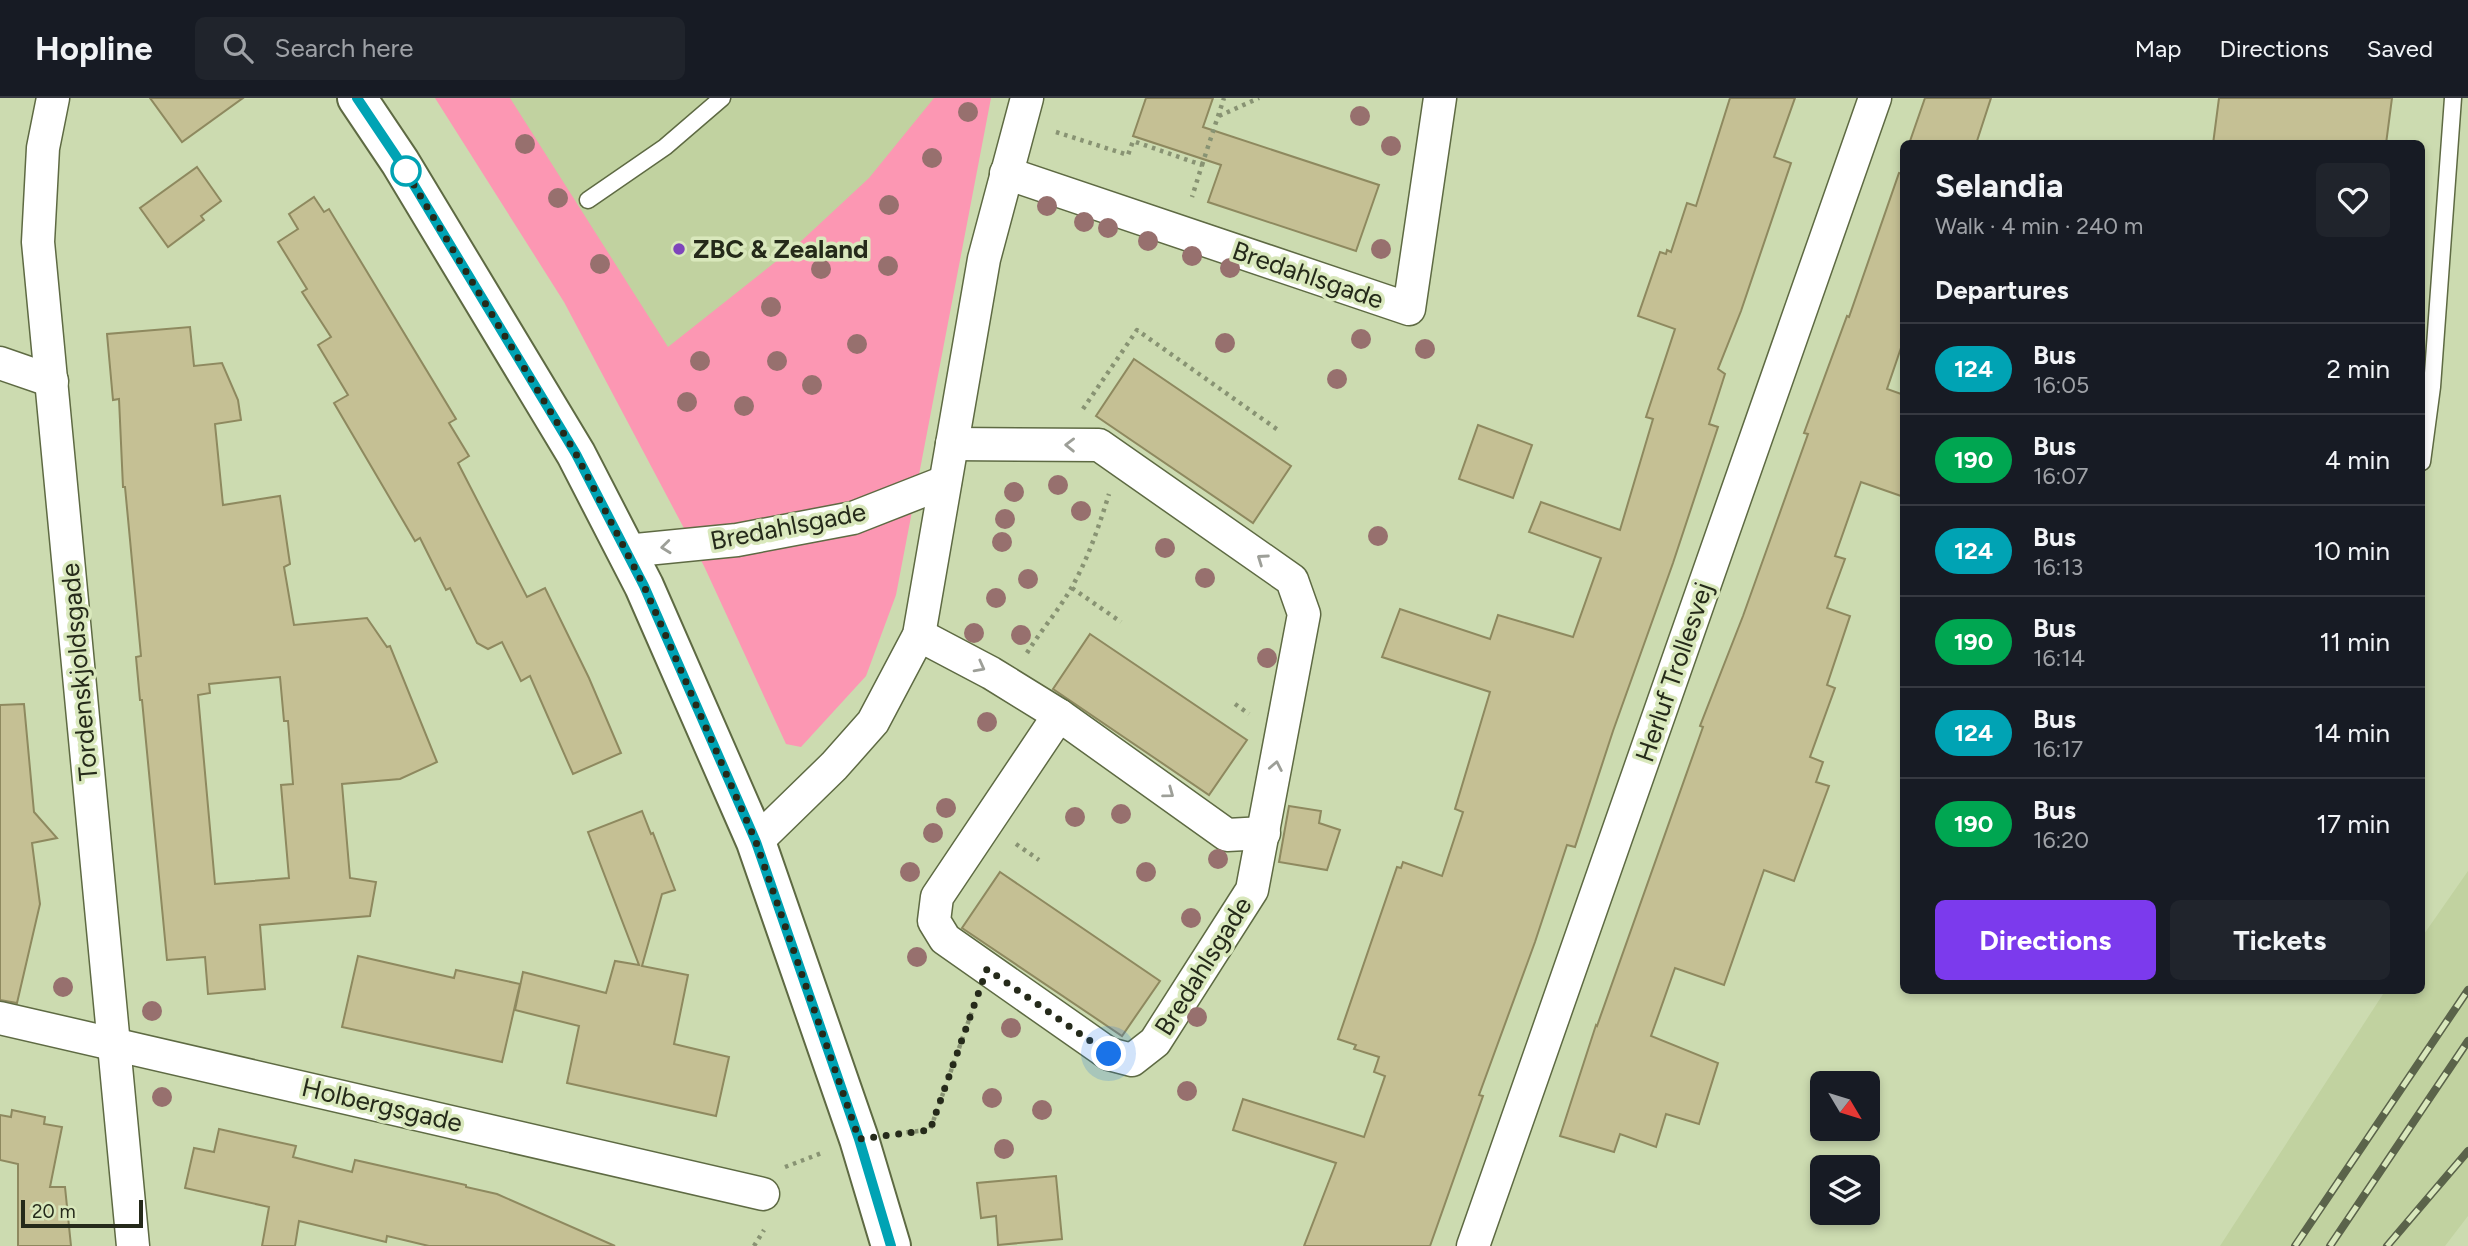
<!DOCTYPE html>
<meta charset="utf-8">
<style>
body{margin:0;font-family:Figtree,sans-serif;background:#20242c;color:#f1f3f6;height:100vh;display:flex;flex-direction:column;font-size:26px;white-space:nowrap}
*{box-sizing:border-box;margin:0}
p{font-size:23px;color:#9ea1a6}
.icon{flex:none;width:38px;height:38px;fill:none;stroke:currentColor;stroke-width:2;stroke-linecap:round;stroke-linejoin:round}
.map{position:relative;flex:1;overflow:hidden}
.side{position:absolute;left:1900px;top:42px;width:525px;height:854px;display:flex;flex-direction:column;background:#171b24;border-radius:10px;box-shadow:0 4px 10px #0003}
.side>*{flex:none}
.badge{padding:0 14px;border-radius:23px;font-size:24px;line-height:46px}
.needle{width:46px;rotate:128deg}
.buttons{position:absolute;left:1810px;top:973px;display:grid;gap:14px}
.buttons a{display:grid;place-items:center;width:70px;height:70px;border-radius:10px;background:#171b24;box-shadow:0 4px 10px #0003;font-size:35px}
.scale{position:absolute;left:21px;bottom:18px;width:122px;box-sizing:border-box;padding-left:7px;border:4px solid #252a1a;border-top:0;font-size:19px;line-height:24px;white-space:nowrap;color:#252a1a;-webkit-text-stroke:5px #d9e8bc;paint-order:stroke}
.you{position:absolute;width:35px;height:35px;margin:-18px;border:5px solid #fff;border-radius:50%;background:#1a73e8;box-shadow:0 0 0 10px #1a73e833}
.map>.badge{position:absolute;translate:-50% -50%;box-shadow:0 0 0 4px #fff}
h2{padding:0 35px;font-size:26px;line-height:63px}
.round{display:grid;place-items:center;flex:none;width:74px;height:74px;border-radius:10px;background:#20242c}
.summary{display:flex;align-items:center;justify-content:space-between;height:119px;padding:0 35px}
h1{font-size:33px;font-weight:700;line-height:52px}
.cta{display:flex;gap:14px;margin-top:auto;padding:14px 35px}
.cta a{flex:1;height:80px;border-radius:10px;background:#7c3aed;color:#fff;font-size:28px;font-weight:700;line-height:80px;text-align:center}
.cta a+a{background:#20242c;color:#f1f3f6}
ul{padding:0;list-style:none}
li{display:flex;align-items:center;gap:21px;height:91px;padding:0 35px;border-top:2px solid #363941}
li div{flex:1}
li b{display:block;font-size:26px}
li em{font-style:normal}
li .badge{min-width:77px;font-weight:700;text-align:center}
header{display:flex;align-items:center;gap:42px;box-sizing:border-box;height:98px;padding:0 35px;background:#171b24;border-bottom:2px solid #363941}
header strong{font-size:33px}
nav{display:flex;gap:38px;margin-inline-start:auto;font-size:24px}
.search{width:490px;height:63px;background:#20242c;display:flex;align-items:center;gap:18px;box-sizing:border-box;padding:0 24px;border-radius:10px;color:#9ea1a6;font-size:26px}
.map>svg:first-child{display:block}
.built{fill:#c1d2a0}
.green{fill:#fc97b3}
.building{fill:#c5c094;stroke:#8e895f;stroke-width:2;fill-rule:evenodd}
.lines{fill:none;stroke-linecap:round;stroke-linejoin:round}
.service-casing{stroke:#5e6a43;stroke-width:19}
.minor-casing{stroke:#5e6a43;stroke-width:35}
.tertiary-casing{stroke:#5e6a43;stroke-width:42}
.path{stroke:#889373;stroke-width:4.5;stroke-dasharray:3.5 5;stroke-linecap:butt}
.service{stroke:#fff;stroke-width:16}
.minor{stroke:#fff;stroke-width:32}
.tertiary{stroke:#fff;stroke-width:38}
.rail-casing{stroke:#5a634a;stroke-width:8}
.rail{stroke:#d9e8bc;stroke-width:5;stroke-dasharray:16;stroke-linecap:butt}
.tree{fill:#97706e}
.oneway{stroke:#9d9f98}
.line-casing{stroke:#fff;stroke-width:16}
.line{stroke:#00a3b4;stroke-width:10}
.walk{stroke:#252a1a;stroke-width:7;stroke-dasharray:0 12.6}
.stop-dot{fill:#fff;stroke:#00a3b4;stroke-width:3.5}
.poi-dot{fill:#7e45bb;stroke:#d9e8bc;stroke-width:2.5}
.labels{text-anchor:middle;dominant-baseline:central;stroke-width:7;stroke-linejoin:round;paint-order:stroke}
.poi-label{font-size:26px;font-weight:bold;fill:#252a1a;stroke:#d9e8bc;text-anchor:start}
.street-label{font-size:26px;fill:#252a1a;stroke:#d9e8bc}
</style>
<header>
<strong>Hopline</strong>
<div class="search"><svg class="icon" aria-label="search" viewBox="0 0 24 24"><circle cx="10" cy="10" r="6"/><path d="M15 15l6 6"/></svg>Search here</div>
<nav><a>Map</a><a>Directions</a><a>Saved</a></nav>
</header>
<div class="map">
<svg width="2468" height="1148" viewBox="0 0 2468 1148">
<rect width="100%" height="100%" fill="#ccdbb0"/>
<g class="built">
<path d="M466,0H946L901,71L717,231L620,278Z"/>
<path d="M2468,773V1118L2445,1148H2220L2385,893L2422,892V839Z"/>
</g>
<path class="green" d="M435,0H510L668,249L798,146L869,80L934,0H991L896,497L866,578L801,649L786,646L704,468L564,204Z"/>
<g class="building">
<path d="M150,0H243L182,44Z"/>
<path d="M1146,0H1213L1203,29L1379,87L1356,153L1208,104L1221,67L1133,38Z"/>
<path d="M1730,0H1795L1774,59L1791,65L1741,213L1718,271L1725,276L1709,326L1718,329L1673,465L1613,633L1575,749L1567,747L1535,844L1479,997L1483,998L1430,1148H1304L1336,1065L1233,1032L1243,1001L1364,1039L1385,978L1374,974L1379,959L1354,951L1356,947L1338,941L1397,769L1401,770L1403,764L1442,778L1463,714L1455,711L1490,594L1382,559L1400,511L1490,541L1498,517L1573,539L1601,460L1529,434L1541,404L1620,432L1653,321L1646,319L1675,231L1638,218L1660,154L1666,156L1667,152L1671,154L1687,105L1696,108Z"/>
<path d="M1925,0H1991L1976,46H1909Z"/>
<path d="M2219,0H2392L2386,46H2213Z"/>
<path d="M197,69L221,103L201,118L204,122L168,149L140,110Z"/>
<path d="M1899,75L1904,76V241L1887,291L1904,297V399L1861,384L1835,458L1845,461L1827,510L1850,518L1827,587L1835,590L1810,659L1823,664L1816,684L1829,688L1794,783L1764,772L1724,887L1675,870L1651,938L1718,965L1699,1026L1666,1016L1656,1049L1620,1036L1614,1054L1560,1038L1596,927L1597,928L1703,629L1700,628L1743,518L1808,336L1804,335L1847,218L1849,219Z"/>
<path d="M314,99L324,114L329,111L456,321L449,325L469,358L458,365L527,499L545,490L589,580L621,655L573,676L530,578L521,583L502,544L488,551L477,545L450,490L446,492L420,440L415,443L334,305L348,297L318,247L331,239L302,194L307,191L278,144L298,131L289,116Z"/>
<path d="M190,229L194,268L222,265L238,302L241,322L215,326L223,407L280,398L290,466L284,469L294,527L367,520L387,549L390,548L437,664L400,681L342,686L350,780L376,784L370,818L260,827L265,891L208,896L205,859L167,862L142,602H140L136,559L141,558L125,389H123L119,301L113,302L107,236ZM280,579L284,623H288L293,686L281,687L289,780L215,786L198,597L210,595L209,586Z"/>
<path d="M1134,261L1291,368L1253,425L1096,318Z"/>
<path d="M1478,327L1532,347L1513,400L1459,381Z"/>
<path d="M1090,536L1247,642L1209,697L1053,591Z"/>
<path d="M24,606L34,714L57,740L32,745L40,806L17,905L0,902V607Z"/>
<path d="M1289,708L1321,713L1319,725L1340,732L1327,772L1279,764Z"/>
<path d="M642,713L651,736L653,735L675,792L662,796L642,868L688,877L674,946L729,959L716,1018L567,985L579,928L515,912L523,874L606,895L615,863L639,867L588,734Z"/>
<path d="M1000,774L1160,883L1122,938L962,830Z"/>
<path d="M358,858L454,880L456,872L520,886L502,964L342,929Z"/>
<path d="M12,1012L45,1019L44,1026L62,1029L50,1089H65L71,1148H18V1066L0,1062V1017L11,1019Z"/>
<path d="M219,1031L296,1048L293,1059L352,1074L355,1062L466,1087V1089L497,1096L615,1148H429L387,1138L386,1144L299,1123L295,1148H262L269,1109L185,1090L194,1050L214,1054Z"/>
<path d="M1056,1078L1062,1141L998,1147L996,1118L981,1120L977,1085Z"/>
</g>
<g class="lines">
<defs>
<g id="service">
<path d="M588,102L665,49L722,0"/>
<path d="M2422,364L2432,289L2453,0"/>
</g>
<g id="minor">
<path d="M53,0L43,50L38,144L133,1148"/>
<path d="M1006,75L1409,211L1440,0"/>
<path d="M0,265L52,283"/>
<path d="M952,346L1099,347L1292,482L1304,516L1252,792L1155,944L1132,962L1109,956L945,841L934,823L937,799L1059,617"/>
<path d="M626,453L737,442L853,420L945,384"/>
<path d="M919,537L991,575L1059,617L1227,737L1264,735"/>
<path d="M756,744L834,668L873,624L919,537L984,161L1027,0"/>
<path d="M0,920L763,1096"/>
<path d="M1473,1148L1875,0"/>
</g>
<path id="tertiary" d="M357,0L400,64L576,356L644,488L756,744L859,1041L891,1148"/>
</defs>
<use href="#service" class="service-casing"/>
<use href="#minor" class="minor-casing"/>
<use href="#tertiary" class="tertiary-casing"/>
<g class="path">
<path d="M1219,18L1259,0"/>
<path d="M1056,34L1128,57L1133,43L1202,67L1192,99"/>
<path d="M1202,67L1224,0"/>
<path d="M1083,311L1137,232L1278,332"/>
<path d="M1072,490L1121,524"/>
<path d="M1027,555C1041,532 1060,511 1073,487C1089,458 1099,428 1109,396"/>
<path d="M1235,606L1249,616"/>
<path d="M1016,746L1039,762"/>
<path d="M898,1035L930,1032L975,905"/>
<path d="M785,1069L822,1055"/>
<path d="M754,1148L764,1132"/>
</g>
<use href="#service" class="service"/>
<use href="#minor" class="minor"/>
<use href="#tertiary" class="tertiary"/>
<defs>
<g id="rail">
<path d="M2295,1148L2468,892"/>
<path d="M2330,1148L2468,943"/>
<path d="M2387,1148L2468,1053"/>
</g>
</defs>
<use href="#rail" class="rail-casing"/>
<use href="#rail" class="rail"/>
</g>
<g class="tree">
<circle cx="968" cy="14" r="10"/>
<circle cx="1360" cy="18" r="10"/>
<circle cx="525" cy="46" r="10"/>
<circle cx="1391" cy="48" r="10"/>
<circle cx="932" cy="60" r="10"/>
<circle cx="558" cy="100" r="10"/>
<circle cx="889" cy="107" r="10"/>
<circle cx="1047" cy="108" r="10"/>
<circle cx="1084" cy="124" r="10"/>
<circle cx="1108" cy="130" r="10"/>
<circle cx="1148" cy="143" r="10"/>
<circle cx="1381" cy="151" r="10"/>
<circle cx="1192" cy="158" r="10"/>
<circle cx="600" cy="166" r="10"/>
<circle cx="888" cy="168" r="10"/>
<circle cx="1230" cy="170" r="10"/>
<circle cx="821" cy="171" r="10"/>
<circle cx="771" cy="209" r="10"/>
<circle cx="1361" cy="241" r="10"/>
<circle cx="1225" cy="245" r="10"/>
<circle cx="857" cy="246" r="10"/>
<circle cx="1425" cy="251" r="10"/>
<circle cx="700" cy="263" r="10"/>
<circle cx="777" cy="263" r="10"/>
<circle cx="1337" cy="281" r="10"/>
<circle cx="812" cy="287" r="10"/>
<circle cx="687" cy="304" r="10"/>
<circle cx="744" cy="308" r="10"/>
<circle cx="1058" cy="387" r="10"/>
<circle cx="1014" cy="394" r="10"/>
<circle cx="1081" cy="413" r="10"/>
<circle cx="1005" cy="421" r="10"/>
<circle cx="1378" cy="438" r="10"/>
<circle cx="1002" cy="444" r="10"/>
<circle cx="1165" cy="450" r="10"/>
<circle cx="1205" cy="480" r="10"/>
<circle cx="1028" cy="481" r="10"/>
<circle cx="996" cy="500" r="10"/>
<circle cx="974" cy="535" r="10"/>
<circle cx="1021" cy="537" r="10"/>
<circle cx="1267" cy="560" r="10"/>
<circle cx="987" cy="624" r="10"/>
<circle cx="946" cy="710" r="10"/>
<circle cx="1121" cy="716" r="10"/>
<circle cx="1075" cy="719" r="10"/>
<circle cx="933" cy="735" r="10"/>
<circle cx="1218" cy="761" r="10"/>
<circle cx="910" cy="774" r="10"/>
<circle cx="1146" cy="774" r="10"/>
<circle cx="1191" cy="820" r="10"/>
<circle cx="917" cy="859" r="10"/>
<circle cx="63" cy="889" r="10"/>
<circle cx="152" cy="913" r="10"/>
<circle cx="1197" cy="919" r="10"/>
<circle cx="1011" cy="930" r="10"/>
<circle cx="1187" cy="993" r="10"/>
<circle cx="162" cy="999" r="10"/>
<circle cx="992" cy="1000" r="10"/>
<circle cx="1042" cy="1012" r="10"/>
<circle cx="1004" cy="1051" r="10"/>
</g>
<defs><path id="oneway-chevron" d="M-2-3.5L2.5 0L-2 3.5" fill="none" stroke-width="1.6" stroke-linecap="round" stroke-linejoin="round" transform="scale(1.75)"/></defs>
<g class="oneway">
<use href="#oneway-chevron" transform="translate(1070 347) rotate(-179)"/>
<use href="#oneway-chevron" transform="translate(666 449) rotate(174)"/>
<use href="#oneway-chevron" transform="translate(1262 461) rotate(-145)"/>
<use href="#oneway-chevron" transform="translate(980 569) rotate(28)"/>
<use href="#oneway-chevron" transform="translate(1276 668) rotate(-79)"/>
<use href="#oneway-chevron" transform="translate(1169 695) rotate(36)"/>
</g>
<g class="lines">
<defs>
<path id="line" d="M357,0L400,64L576,356L644,488L756,744L859,1041L891,1148"/>
</defs>
<use href="#line" class="line-casing"/>
<use href="#line" class="line"/>
<path class="walk" d="M406,73L400,64L576,356L644,488L756,744L859,1041L930,1032L987,871L1109,956"/>
</g>
<circle class="stop-dot" cx="406" cy="73" r="14"/>
<circle class="poi-dot" cx="679" cy="151" r="7"/>
<g class="labels">
<g class="poi-label">
<text x="693" y="151">ZBC &amp; Zealand</text>
</g>
<g class="street-label">
<text transform="translate(1308 177) rotate(19)">Bredahlsgade</text>
<text transform="translate(788 428) rotate(-11)">Bredahlsgade</text>
<text transform="translate(79 574) rotate(-95)">Tordenskjoldsgade</text>
<text transform="translate(1674 574) rotate(-71)">Herluf Trollesvej</text>
<text transform="translate(1203 868) rotate(-58)">Bredahlsgade</text>
<text transform="translate(382 1007) rotate(13)">Holbergsgade</text>
</g>
</g>
</svg>
<div class="buttons">
<a><svg class="needle" viewBox="-14 -14 28 28"><path d="M0-13l5 13h-10z" fill="#e53935"/><path d="M0 13l5-13h-10z" fill="#9ea1a6"/></svg></a>
<a><svg class="icon" aria-label="layers" viewBox="0 0 24 24"><path d="M12 4l9 5-9 5-9-5zM3 14l9 5 9-5"/></svg></a>
</div>
<div class="scale">20 m</div>
<div class="you" style="left:1109px;top:956px"></div>
<section class="side">
<div class="summary"><div><h1>Selandia</h1><p>Walk · 4 min · 240 m</p></div><a class="round"><svg class="icon" aria-label="heart" viewBox="0 0 24 24"><path d="M12 20l-8-8c-3-5 5-10 8-4 3-6 11-1 8 4z"/></svg></a></div>
<h2>Departures</h2>
<ul>
<li><span class="badge" style="background:#00a3b4;color:#fff">124</span><div><b>Bus</b><p>16:05</p></div><em>2 min</em></li>
<li><span class="badge" style="background:#00a651;color:#fff">190</span><div><b>Bus</b><p>16:07</p></div><em>4 min</em></li>
<li><span class="badge" style="background:#00a3b4;color:#fff">124</span><div><b>Bus</b><p>16:13</p></div><em>10 min</em></li>
<li><span class="badge" style="background:#00a651;color:#fff">190</span><div><b>Bus</b><p>16:14</p></div><em>11 min</em></li>
<li><span class="badge" style="background:#00a3b4;color:#fff">124</span><div><b>Bus</b><p>16:17</p></div><em>14 min</em></li>
<li><span class="badge" style="background:#00a651;color:#fff">190</span><div><b>Bus</b><p>16:20</p></div><em>17 min</em></li>
</ul>
<div class="cta"><a>Directions</a><a>Tickets</a></div>
</section>
</div>
